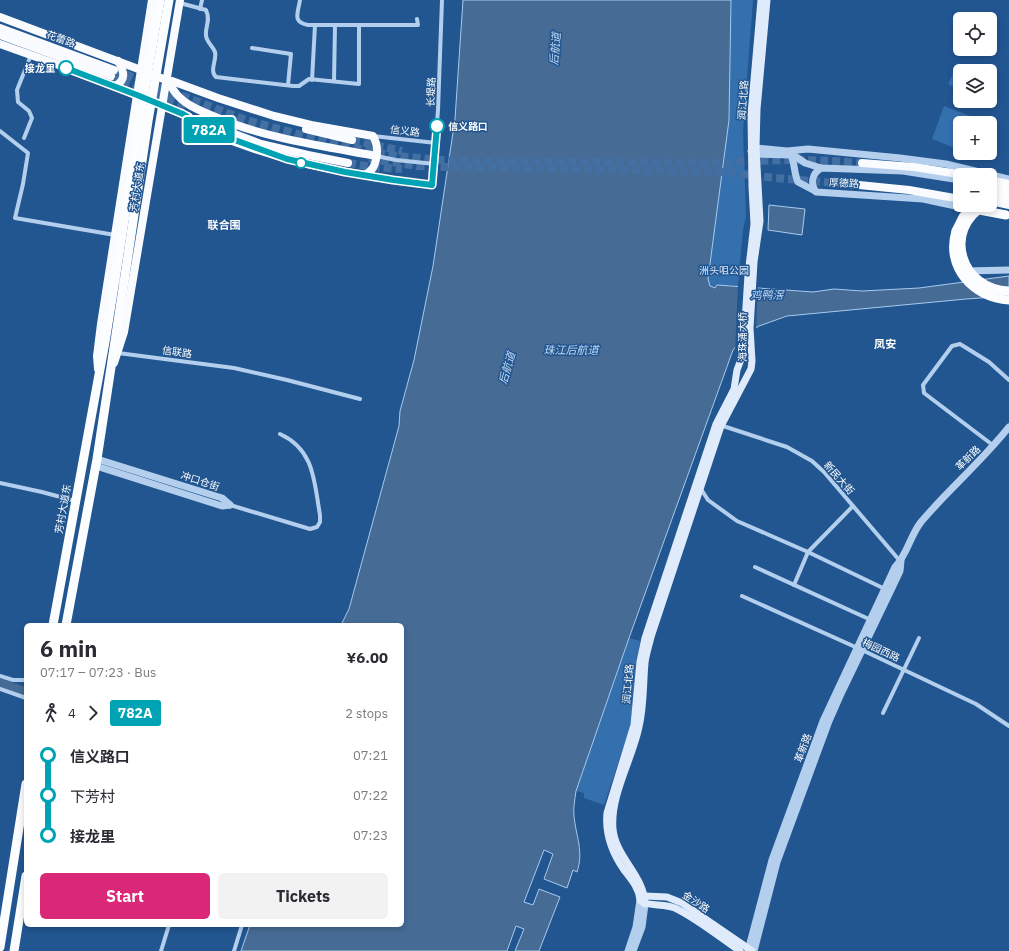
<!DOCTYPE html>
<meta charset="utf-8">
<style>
body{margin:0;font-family:"IBM Plex Sans","Noto Sans SC",sans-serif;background:#f2f2f3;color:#2b2b33;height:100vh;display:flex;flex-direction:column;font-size:15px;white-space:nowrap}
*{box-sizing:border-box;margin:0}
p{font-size:13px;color:#7c7c81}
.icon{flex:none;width:22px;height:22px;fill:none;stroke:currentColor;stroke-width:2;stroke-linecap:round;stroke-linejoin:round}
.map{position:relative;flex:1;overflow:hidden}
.sheet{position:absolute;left:24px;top:623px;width:380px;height:304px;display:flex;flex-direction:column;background:#fff;border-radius:6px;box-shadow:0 2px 6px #0003}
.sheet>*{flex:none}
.badge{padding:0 8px;border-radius:3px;font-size:14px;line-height:26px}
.controls{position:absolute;left:953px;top:12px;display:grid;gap:8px}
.controls a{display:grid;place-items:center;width:44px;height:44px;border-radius:6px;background:#fff;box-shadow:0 2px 6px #0003;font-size:20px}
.map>.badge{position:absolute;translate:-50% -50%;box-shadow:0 0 0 2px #fff}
.legs{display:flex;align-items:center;gap:6px;height:44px;padding:0 16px;font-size:13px}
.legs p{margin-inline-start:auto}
.headline{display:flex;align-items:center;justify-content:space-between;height:68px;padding:0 16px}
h1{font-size:22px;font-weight:700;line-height:30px}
.cta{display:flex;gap:8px;margin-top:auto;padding:8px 16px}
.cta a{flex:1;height:46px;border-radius:6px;background:#db2777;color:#fff;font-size:16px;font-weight:700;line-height:46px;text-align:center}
.cta a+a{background:#f2f2f3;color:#2b2b33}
ul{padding:0 16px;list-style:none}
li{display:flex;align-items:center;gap:14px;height:40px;font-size:15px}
li i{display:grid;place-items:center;width:6px;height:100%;margin:0 5px;background:currentColor}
li i::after{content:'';width:10px;height:10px;margin:-5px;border:3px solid;border-radius:50%;background:#fff}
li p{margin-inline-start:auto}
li:first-child i{background:linear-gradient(#0000 50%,currentColor 0)}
li:last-child i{background:linear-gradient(currentColor 50%,#0000 0)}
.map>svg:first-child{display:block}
.green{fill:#3570ae}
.water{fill:#466b95;stroke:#a7caee}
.pier{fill:#225691}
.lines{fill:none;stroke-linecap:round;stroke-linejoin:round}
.river{stroke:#466b95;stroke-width:9}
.primary-tunnel{stroke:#436fa2;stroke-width:8;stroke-dasharray:8 4;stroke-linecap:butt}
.minor{stroke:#b3cfed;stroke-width:4}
.tertiary{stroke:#b3cfed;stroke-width:7}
.secondary{stroke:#dfebfa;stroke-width:7}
.primary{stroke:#f9fbff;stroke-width:8}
.trunk{stroke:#fcfdff;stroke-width:9}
.trunk-bridge{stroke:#fcfdff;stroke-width:9}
.line-1-casing{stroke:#fff;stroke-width:9}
.line-1{stroke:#00a3b4;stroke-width:6}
.stop-1-dot{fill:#fff;stroke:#00a3b4;stroke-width:2}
.labels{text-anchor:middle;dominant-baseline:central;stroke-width:3;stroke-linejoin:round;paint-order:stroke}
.street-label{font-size:10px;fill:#fff;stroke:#225691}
.stop-label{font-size:10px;font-weight:bold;fill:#fff;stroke:#225691;text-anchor:end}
.park-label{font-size:10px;fill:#d8e8f9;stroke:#225691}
.water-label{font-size:11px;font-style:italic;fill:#bfd9f4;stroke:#225691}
.neighbourhood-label{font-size:11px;font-weight:bold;fill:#fff;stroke:#225691}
</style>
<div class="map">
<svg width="1009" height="951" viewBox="0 0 1009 951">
<rect width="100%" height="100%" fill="#225691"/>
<g class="green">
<path d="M731,0H753L743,131L746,216L743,230L738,286L717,285L716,289L710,286L708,279L729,120Z"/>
<path d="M958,63L976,71H960V90L948,84Z"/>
<path d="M944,106L989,123H960V150L932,139Z"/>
<path d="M629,638L640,641L632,722L604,805L584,798V793L576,791Z"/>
</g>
<g class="water">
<path d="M463,0H731L729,120L708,279L710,286L715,288L717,285L813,292L834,289L862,291L919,288L1009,276V296L966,299L787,316L759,326L748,333L733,350L629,638L576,791C575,799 573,808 574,816C576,837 584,851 577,872L573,870L567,888L544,879L553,854L544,850L524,902L533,905L539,889L560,897L539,951H515L524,929L516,926L507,951H241L250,925H402V625H341L349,609L399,426L400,411L414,360L433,266L455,119Z"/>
<path d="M769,205L805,209L802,235L768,230Z"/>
</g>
<path class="pier" d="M738,284L758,285L756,330L750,335L735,351Z"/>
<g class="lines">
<path class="river" d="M0,683L26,692"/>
<g class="primary-tunnel">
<path d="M114,70L246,120L335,144L397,156L442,160L473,161L727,163C774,159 815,159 862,163"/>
<path d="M111,76L187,106"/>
<path d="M352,140L402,151"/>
<path d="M369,159L418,166L450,167L727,172L775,178L849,184"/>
<path d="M348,163L372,167L402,169"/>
</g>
<g class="minor">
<path d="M300,0C298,13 292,22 308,25H418L417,19"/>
<path d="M180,3L206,10C211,21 205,26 206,35C206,42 213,46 215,52C217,61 209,70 216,77L293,86H299L309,79L359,84V25"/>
<path d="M200,9L202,0"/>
<path d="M252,48L291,54L288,85"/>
<path d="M312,80L315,25"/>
<path d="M334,81L335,25"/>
<path d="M0,131L28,153L23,184L15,218L115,235"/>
<path d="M373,136L436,143"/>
<path d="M24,138L32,118L29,111L18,102L17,90L31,55"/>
<path d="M376,156L396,160L435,164"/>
<path d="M364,175L393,180L432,185L438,110L442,0"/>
<path d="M118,353L234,368L287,380L360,399"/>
<path d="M720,425L787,447L812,461L824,472L900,561"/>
<path d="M994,446L924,393L923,385L952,346L960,344L989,362L1009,380"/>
<path d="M0,483L42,492L75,501"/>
<path d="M701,489L708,500L737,521L808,552L885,589"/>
<path d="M230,505L310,529L317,527L320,522V515C314,482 315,450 280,434"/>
<path d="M755,567L871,620"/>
<path d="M794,585L808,552L853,506"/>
<path d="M742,596L862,650L976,704L1009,726"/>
<path d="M0,676L13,680H26"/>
<path d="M0,689L26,698"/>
<path d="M883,713L919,638"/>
<path d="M161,951L169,925"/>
<path d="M234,951L242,925"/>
</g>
<g class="tertiary">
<path d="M789,152L805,163L821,168"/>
<path d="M960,180L903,171L821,168C812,174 810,183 816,192L923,199L965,208V216"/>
<path d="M815,191L798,182C794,174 795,164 791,155L757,154L751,151L756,148L787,151L808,149L900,158L946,164L1009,179"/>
<path d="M966,271L1009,270"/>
<path d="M97,459L222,498L230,505"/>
<path d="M96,466L222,506L230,505"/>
<path d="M628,951L636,927L640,900"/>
<path d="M633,951L642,927L645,904"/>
<path d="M748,951L772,860L823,721L895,567C907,555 910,536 921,522C949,489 982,461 1009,427"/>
<path d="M754,951L777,862L829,721L840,696L892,588L900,571L901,561"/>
</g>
<g class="secondary">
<path d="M642,899L645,896L667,897L682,903L752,951"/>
<path d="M640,900C639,888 631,879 624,870C612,853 605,834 607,813L634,725L640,662L645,638L716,424L734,389L737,370L743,354L748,275L754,224L752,187L751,114L761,0"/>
<path d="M642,902C649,906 665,904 675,908C696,918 721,938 740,951"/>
<path d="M645,904C644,875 616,858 613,829C610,796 632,760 639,727C644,706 643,685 645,663C646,654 649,646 651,637L721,426L751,369L752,361L750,328L754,262L760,221L756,148L757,109L767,0"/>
</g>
<g class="primary">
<path d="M0,17L141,70L171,82"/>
<path d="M0,28L114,70"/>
<path d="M0,35L111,76"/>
<path d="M0,44L84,74L188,116"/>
<path d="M168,81H172L218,98L274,116L311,125L373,136C380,148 378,170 364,175C312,167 260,154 211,132C201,127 192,120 183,114"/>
<path d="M168,81C172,89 178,97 185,102C193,108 203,112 213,116C264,138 322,146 376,156"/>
<path d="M115,86C127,80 124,71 118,61"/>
<path d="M200,121L261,144L308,155L348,163"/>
<path d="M306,129L352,140"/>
<path d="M862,163L914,167L965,175"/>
<path d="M990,180L1009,184"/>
<path d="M849,184L909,190L960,199"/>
<path d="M991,201L1009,205"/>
<path d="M114,363L124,332L180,0"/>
<path d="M98,369L97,356L101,324L152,0"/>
</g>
<g class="trunk">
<path d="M990,183L1009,190"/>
<path d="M990,195L1009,191"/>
<path d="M959,199H960"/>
<path d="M974,209L1006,215"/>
<path d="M956,231C945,267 973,298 1009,300"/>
<path d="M53,625L105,342L115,280"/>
<path d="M66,625L97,459L124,282"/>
<path d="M0,947L26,784"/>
<path d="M14,951L26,876"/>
</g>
<g class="trunk-bridge">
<path d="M990,203L998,199L1009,198"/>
<path d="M985,205C942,230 961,290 1009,291"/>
<path d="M956,231L963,217L973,205"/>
<path d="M115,280L142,105L160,0"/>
<path d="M124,282L148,121L169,0"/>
</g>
</g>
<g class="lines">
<defs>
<path id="line-1" d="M66,68L137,95L183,114L210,131L287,159L345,172L393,180L432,185L437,126"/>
</defs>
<use href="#line-1" class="line-1-casing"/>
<use href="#line-1" class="line-1"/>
</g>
<g class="stop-1-dot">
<circle cx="66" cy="68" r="7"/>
<circle cx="437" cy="126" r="7"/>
<circle cx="301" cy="163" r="5"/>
</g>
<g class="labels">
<g class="street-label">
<text transform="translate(61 39) rotate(20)">花蕾路</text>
<text transform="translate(431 92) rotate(-88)">长堤路</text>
<text transform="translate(743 100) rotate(-86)">润江北路</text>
<text transform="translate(405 131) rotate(7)">信义路</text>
<text transform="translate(844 183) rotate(3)">厚德路</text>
<text transform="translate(137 187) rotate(-81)">芳村大道东</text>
<text transform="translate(742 337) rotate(-90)">海珠涌大桥</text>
<text transform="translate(177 352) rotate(8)">信联路</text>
<text transform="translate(968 458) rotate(-45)">革新路</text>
<text transform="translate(839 478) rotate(49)">新民大街</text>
<text transform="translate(200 481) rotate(18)">冲口仓街</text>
<text transform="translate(63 509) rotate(-80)">芳村大道东</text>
<text transform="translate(881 650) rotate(25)">梅园西路</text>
<text transform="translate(628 684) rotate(-85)">润江北路</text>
<text transform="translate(803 748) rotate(-69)">革新路</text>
<text transform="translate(696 902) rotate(33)">金沙路</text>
</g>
<g class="stop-label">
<text x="55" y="68">接龙里</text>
<text x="448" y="126" text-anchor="start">信义路口</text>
</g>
<g class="park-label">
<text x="724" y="270">洲头咀公园</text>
</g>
<g class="water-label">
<text transform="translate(555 49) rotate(-85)">后航道</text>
<text transform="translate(767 295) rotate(-1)">鸡鸭滘</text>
<text x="571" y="350">珠江后航道</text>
<text transform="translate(507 368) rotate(-74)">后航道</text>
</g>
<g class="neighbourhood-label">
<text x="224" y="225">联合围</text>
<text x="885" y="344">凤安</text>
</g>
</g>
</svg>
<div class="controls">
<a><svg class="icon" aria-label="locate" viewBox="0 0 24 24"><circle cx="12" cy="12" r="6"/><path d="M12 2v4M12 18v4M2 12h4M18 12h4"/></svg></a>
<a><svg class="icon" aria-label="layers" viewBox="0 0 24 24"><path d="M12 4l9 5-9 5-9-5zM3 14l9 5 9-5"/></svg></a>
<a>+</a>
<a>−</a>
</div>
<b class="badge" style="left:209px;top:130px;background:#00a3b4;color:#fff">782A</b>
<section class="sheet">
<div class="headline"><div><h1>6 min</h1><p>07:17 – 07:23 · Bus</p></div><b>¥6.00</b></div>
<div class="legs"><svg class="icon" aria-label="walk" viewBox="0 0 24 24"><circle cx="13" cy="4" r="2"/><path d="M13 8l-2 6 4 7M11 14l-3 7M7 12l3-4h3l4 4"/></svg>4<svg class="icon" aria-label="forward" viewBox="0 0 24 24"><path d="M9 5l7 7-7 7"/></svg><b class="badge" style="background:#00a3b4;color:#fff">782A</b><p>2 stops</p></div>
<ul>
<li><i style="color:#00a3b4"></i><b>信义路口</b><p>07:21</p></li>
<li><i style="color:#00a3b4"></i><span>下芳村</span><p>07:22</p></li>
<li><i style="color:#00a3b4"></i><b>接龙里</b><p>07:23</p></li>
</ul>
<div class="cta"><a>Start</a><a>Tickets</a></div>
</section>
</div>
